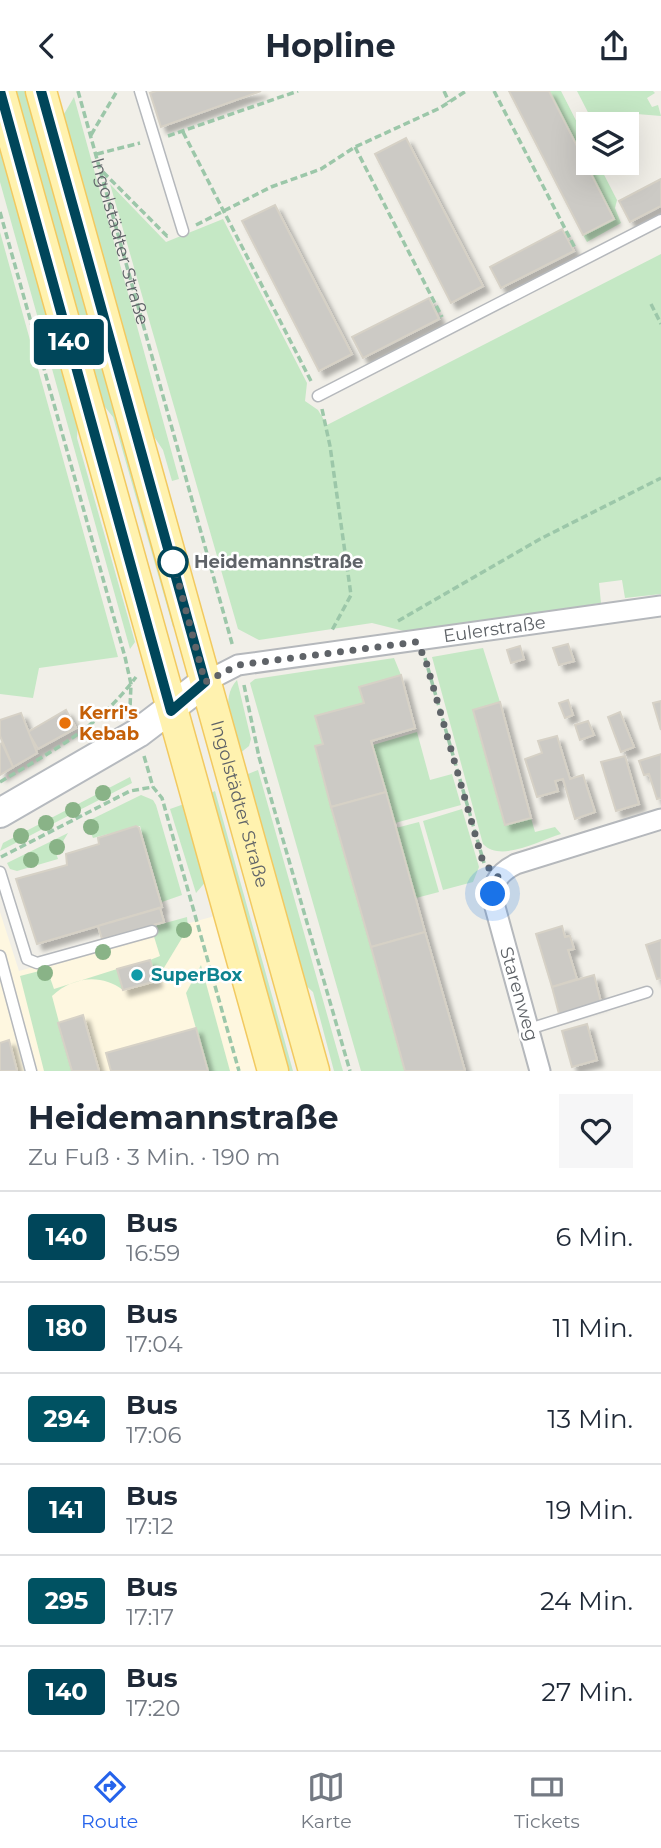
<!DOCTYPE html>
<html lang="de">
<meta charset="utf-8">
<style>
body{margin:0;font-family:Montserrat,sans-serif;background:#f6f6f7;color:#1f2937;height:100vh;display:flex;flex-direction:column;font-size:26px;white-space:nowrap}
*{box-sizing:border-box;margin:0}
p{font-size:23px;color:#747a83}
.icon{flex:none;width:38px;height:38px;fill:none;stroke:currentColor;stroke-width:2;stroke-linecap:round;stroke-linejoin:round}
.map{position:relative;height:980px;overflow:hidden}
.side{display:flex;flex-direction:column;background:#fff;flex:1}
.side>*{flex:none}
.badge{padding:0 14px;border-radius:5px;font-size:24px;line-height:46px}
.buttons{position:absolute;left:576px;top:21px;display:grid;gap:14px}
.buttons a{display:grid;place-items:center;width:63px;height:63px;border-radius:0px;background:#fff;box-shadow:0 7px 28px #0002;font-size:35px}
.you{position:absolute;width:35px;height:35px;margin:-18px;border:5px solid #fff;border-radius:50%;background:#1a73e8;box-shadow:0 0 0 10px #1a73e833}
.map>.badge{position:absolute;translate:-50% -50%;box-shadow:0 0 0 4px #fff}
.round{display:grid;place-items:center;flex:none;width:74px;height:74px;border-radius:0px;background:#f6f6f7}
.headline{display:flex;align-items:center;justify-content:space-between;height:119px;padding:0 28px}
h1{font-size:33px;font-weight:700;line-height:52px}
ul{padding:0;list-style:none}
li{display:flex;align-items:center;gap:21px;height:91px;padding:0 28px;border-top:2px solid #e0e1e3}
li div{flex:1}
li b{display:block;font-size:26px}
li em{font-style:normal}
li .badge{min-width:77px;font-weight:700;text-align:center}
header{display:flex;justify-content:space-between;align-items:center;height:91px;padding:0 28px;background:#fff;font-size:32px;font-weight:700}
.tab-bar{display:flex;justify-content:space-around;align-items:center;height:98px;border-top:2px solid #e0e1e3;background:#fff;font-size:19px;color:#747a83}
.tab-bar a{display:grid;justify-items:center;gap:4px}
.tab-bar .on{color:#2563eb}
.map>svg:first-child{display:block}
.commercial{fill:#fef7e0}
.green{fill:#c5e8c5}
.building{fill:#cccac5;stroke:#d6d1c6;stroke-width:2;filter:url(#shadow)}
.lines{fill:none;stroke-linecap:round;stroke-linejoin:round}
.lane-casing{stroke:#b5b8bc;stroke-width:13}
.street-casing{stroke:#b5b8bc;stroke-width:23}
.secondary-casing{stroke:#b6babf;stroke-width:32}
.primary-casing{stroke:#f2c960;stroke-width:33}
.path{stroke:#9cc7a9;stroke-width:3.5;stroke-dasharray:7 3.5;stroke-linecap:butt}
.lane{stroke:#fff;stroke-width:10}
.street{stroke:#fff;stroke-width:19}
.secondary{stroke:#fff;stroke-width:28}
.primary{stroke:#fff2af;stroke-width:30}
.tree{fill:#89b387}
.line-casing{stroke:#fff;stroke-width:16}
.line{stroke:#00465a;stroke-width:10}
.walk{stroke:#5f6368;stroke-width:7;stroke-dasharray:0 12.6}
.stop-dot{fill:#fff;stroke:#00465a;stroke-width:3.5}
.food-dot{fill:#e8710a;stroke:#fff;stroke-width:2.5}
.culture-dot{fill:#0f9aa8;stroke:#fff;stroke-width:2.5}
.labels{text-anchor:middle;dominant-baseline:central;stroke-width:5;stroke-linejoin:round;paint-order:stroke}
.street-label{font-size:18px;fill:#5f6368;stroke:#fff}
.stop-label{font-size:18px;font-weight:bold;fill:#5f6368;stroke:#fff;text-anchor:start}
.food-label{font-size:18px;font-weight:bold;fill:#c56008;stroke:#fff;text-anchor:start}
.culture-label{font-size:18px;font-weight:bold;fill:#0d838f;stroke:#fff;text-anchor:start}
</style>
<header><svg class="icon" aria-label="back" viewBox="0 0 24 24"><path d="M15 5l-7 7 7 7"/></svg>Hopline<svg class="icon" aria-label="share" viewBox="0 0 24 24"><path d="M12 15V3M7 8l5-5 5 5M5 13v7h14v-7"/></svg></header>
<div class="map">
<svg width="661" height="980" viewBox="0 0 661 980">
<defs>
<filter id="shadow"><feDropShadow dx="6" dy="6" stdDeviation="2" flood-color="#0004"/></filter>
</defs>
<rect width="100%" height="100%" fill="#f1efe8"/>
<path class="commercial" d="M243,817L290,980H0V821L19,880Z"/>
<g class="green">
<path d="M15,0H31L179,534L173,536L113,326L101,311Z"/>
<path d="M549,0H561L588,53V72H598L617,109L615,117L621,132L587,151L583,144L614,127Z"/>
<path d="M577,0H653L655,2L647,7L652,16L658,14L661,25L637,23L629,50L626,33H594Z"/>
<path d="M74,6L179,388L172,390L163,359L151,341L63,33L64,23Z"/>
<path d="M0,37L78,329L77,347L135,551L130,558L0,91Z"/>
<path d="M110,93L166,151L223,128L307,292L305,310L318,319L327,334L661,163V503L625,507L622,489L599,492L601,512L412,542L372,532L259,549L238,538Z"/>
<path d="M0,141L118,566L39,577L33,607L0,603Z"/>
<path d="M483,557L500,611L473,620L505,734L531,727L535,741L555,736L561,743C540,749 501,772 483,753L432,566Z"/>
<path d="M394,567L401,584L360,596L364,612L315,625L323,653L315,655L405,980H361L250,592L255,588Z"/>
<path d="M237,589L251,648L249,655L239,663C233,641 219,608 237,589Z"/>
<path d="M417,641L430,689L452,683L461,714L395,732L373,654Z"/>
<path d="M258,679L343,980H334L313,901L301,890L243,685Z"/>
<path d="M130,686L132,692L0,760L3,752Z"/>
<path d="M215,700L293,980H286L209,703Z"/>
<path d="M141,704L153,709L156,714L182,804L162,811L140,735L93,747L86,731Z"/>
<path d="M187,712L208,788L196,802L170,718Z"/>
<path d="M462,718L479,776L473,791L443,799L423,730Z"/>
<path d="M419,731L439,801L416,807L396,737Z"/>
<path d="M68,742L56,762L58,768L17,780L10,778L7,772Z"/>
<path d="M187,826L188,837L156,890L150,869L160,865L151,836Z"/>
<path d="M201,874L230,980H208L186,902Z"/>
<path d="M47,878L54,898L117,878L123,899C101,882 72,886 52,905L72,980H44L20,885Z"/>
</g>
<g class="building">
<path d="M156,0H261L161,36L150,2Z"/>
<path d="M509,0H549L614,128L583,144Z"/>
<path d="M406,47L483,195L451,212L375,63Z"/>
<path d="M661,88V115L630,131L619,110Z"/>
<path d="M275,114L352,263L319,280L242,130Z"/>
<path d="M562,138L574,160L501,197L490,176Z"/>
<path d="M429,207L439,228L363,267L352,246Z"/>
<path d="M568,553L574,570L559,574L553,557Z"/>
<path d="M520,555L524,568L511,572L507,559Z"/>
<path d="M401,584L415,637L371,650L386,701L331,716L315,655L323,653L315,625L364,612L359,596Z"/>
<path d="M568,609L573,624L565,627L559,612Z"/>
<path d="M661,610V639L653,612Z"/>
<path d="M500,611L531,727L505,734L473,619Z"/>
<path d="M66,619L76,637L38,658L28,641Z"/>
<path d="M620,621L634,656L621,661L608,626Z"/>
<path d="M21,622L37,662L13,676L0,645V629Z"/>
<path d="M588,630L594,644L580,649L575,634Z"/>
<path d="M557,645L570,688L583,684L595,721L575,728L563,688L555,690L558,700L537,706L525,668L542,662L538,650Z"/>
<path d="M2,652L13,676L0,684V653Z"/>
<path d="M661,663V707L657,708L649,683L644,684L639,670Z"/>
<path d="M625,665L639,713L616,720L601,671Z"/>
<path d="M386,701L425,841L371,856L331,716Z"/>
<path d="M136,735L139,737L162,816L37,853L16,788L67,774L66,763L99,753L98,747Z"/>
<path d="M160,817L164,831L102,848L98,835Z"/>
<path d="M562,835L565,846L570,845L574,858L568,859L577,888L552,896L536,843Z"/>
<path d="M425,841L465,980H405L371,856Z"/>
<path d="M661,849V887L657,888L646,854Z"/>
<path d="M150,869L156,890L123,899L117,878Z"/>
<path d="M594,884L601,911L559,923L552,896Z"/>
<path d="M83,924L99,980H72L58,932Z"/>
<path d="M587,933L597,969L572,976L562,940Z"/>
<path d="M196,937L208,980H111L106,962Z"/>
<path d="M9,949L17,980H0V952Z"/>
</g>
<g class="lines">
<defs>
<g id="lane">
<path d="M140,0L183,140"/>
<path d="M318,305L661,129"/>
<path d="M0,781L27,868L37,872L152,840"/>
<path d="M0,865L31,980"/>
<path d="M529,938L647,901"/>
</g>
<g id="street">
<path id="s2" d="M205,591L238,574L661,515"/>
<path d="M540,980L495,816C491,794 496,783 516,773L661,728"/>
</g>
<path id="secondary" d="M0,722L138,642L205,591"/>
<g id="primary">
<path d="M0,0L273,980"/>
<path id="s3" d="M41,0L314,980"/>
</g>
</defs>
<use href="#lane" class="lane-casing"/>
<use href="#street" class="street-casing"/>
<use href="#secondary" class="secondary-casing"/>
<use href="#primary" class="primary-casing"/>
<g class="path">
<path id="s1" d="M78,0L233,556"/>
<path d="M444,0L449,11"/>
<path d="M494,0L575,157"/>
<path d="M183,41L312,292"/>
<path d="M91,44L117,0"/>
<path d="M168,45L298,0"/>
<path d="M355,56L442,226"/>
<path d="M97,63L140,52"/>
<path d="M103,81L167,145L170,144"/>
<path d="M0,121L125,566L131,593L130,617"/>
<path d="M196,134L271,96L321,78L355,56L440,17L466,0"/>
<path d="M651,213L661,233"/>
<path d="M322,318L330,355L351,504L331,541"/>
<path d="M398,530L542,447L661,387"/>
<path d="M425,567L484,772"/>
<path d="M244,594L259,666L350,980"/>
<path d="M144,665L153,696L162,707L239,980"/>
<path d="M0,691C55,658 97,638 136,586"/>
<path d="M1,766L130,700L153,696"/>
</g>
<use href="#lane" class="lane"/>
<use href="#street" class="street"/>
<use href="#secondary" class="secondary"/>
<use href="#primary" class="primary"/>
</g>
<g class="tree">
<circle cx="103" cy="702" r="8"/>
<circle cx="73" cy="719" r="8"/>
<circle cx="46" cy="732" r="8"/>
<circle cx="91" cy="736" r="8"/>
<circle cx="21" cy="745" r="8"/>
<circle cx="57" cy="756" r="8"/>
<circle cx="31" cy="769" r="8"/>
<circle cx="184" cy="839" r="8"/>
<circle cx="103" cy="861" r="8"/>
<circle cx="45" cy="882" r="8"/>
</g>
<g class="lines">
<defs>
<path id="line" d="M0,0L171,620L205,591L41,0"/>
</defs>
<use href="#line" class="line-casing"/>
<use href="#line" class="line"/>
<path class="walk" d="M173,471L205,591L238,574L416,551L425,567L483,771L498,786L493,803"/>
</g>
<circle class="stop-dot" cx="173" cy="471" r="14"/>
<circle class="food-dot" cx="65" cy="632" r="7"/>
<circle class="culture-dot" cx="137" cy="884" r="7"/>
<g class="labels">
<g class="street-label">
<text stroke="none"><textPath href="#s1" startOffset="156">Ingolstädter Straße</textPath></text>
<text stroke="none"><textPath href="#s2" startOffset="296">Eulerstraße</textPath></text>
<text stroke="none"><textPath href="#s3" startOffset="740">Ingolstädter Straße</textPath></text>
<text transform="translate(519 903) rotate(74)">Starenweg</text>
</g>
<g class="stop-label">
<text x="194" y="471">Heidemannstraße</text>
</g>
<g class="food-label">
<text x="79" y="622">Kerri's<tspan x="79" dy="21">Kebab</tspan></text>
</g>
<g class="culture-label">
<text x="151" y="884">SuperBox</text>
</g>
</g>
</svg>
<div class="buttons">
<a><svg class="icon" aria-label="layers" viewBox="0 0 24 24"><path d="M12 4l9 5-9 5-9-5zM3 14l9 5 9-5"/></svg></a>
</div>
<div class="you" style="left:493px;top:803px"></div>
<b class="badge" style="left:69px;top:251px;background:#00465a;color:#fff">140</b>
</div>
<section class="side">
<div class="headline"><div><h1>Heidemannstraße</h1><p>Zu Fuß · 3 Min. · 190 m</p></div><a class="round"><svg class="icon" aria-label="heart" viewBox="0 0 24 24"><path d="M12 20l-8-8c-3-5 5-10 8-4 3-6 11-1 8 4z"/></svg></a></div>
<ul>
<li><span class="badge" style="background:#00465a;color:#fff">140</span><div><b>Bus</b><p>16:59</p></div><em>6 Min.</em></li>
<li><span class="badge" style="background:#00465a;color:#fff">180</span><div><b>Bus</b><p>17:04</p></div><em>11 Min.</em></li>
<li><span class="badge" style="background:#005262;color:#fff">294</span><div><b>Bus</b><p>17:06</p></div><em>13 Min.</em></li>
<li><span class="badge" style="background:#00465a;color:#fff">141</span><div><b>Bus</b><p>17:12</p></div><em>19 Min.</em></li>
<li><span class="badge" style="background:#005262;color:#fff">295</span><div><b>Bus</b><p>17:17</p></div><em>24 Min.</em></li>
<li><span class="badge" style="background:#00465a;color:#fff">140</span><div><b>Bus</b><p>17:20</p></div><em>27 Min.</em></li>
</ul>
</section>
<nav class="tab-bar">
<a class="on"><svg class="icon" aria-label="directions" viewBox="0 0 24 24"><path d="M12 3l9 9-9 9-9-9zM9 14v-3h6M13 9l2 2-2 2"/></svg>Route</a>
<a><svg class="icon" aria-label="map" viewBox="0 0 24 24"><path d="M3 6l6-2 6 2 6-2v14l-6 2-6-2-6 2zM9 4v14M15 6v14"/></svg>Karte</a>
<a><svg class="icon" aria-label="tickets" viewBox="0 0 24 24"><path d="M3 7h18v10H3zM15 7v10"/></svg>Tickets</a>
</nav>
